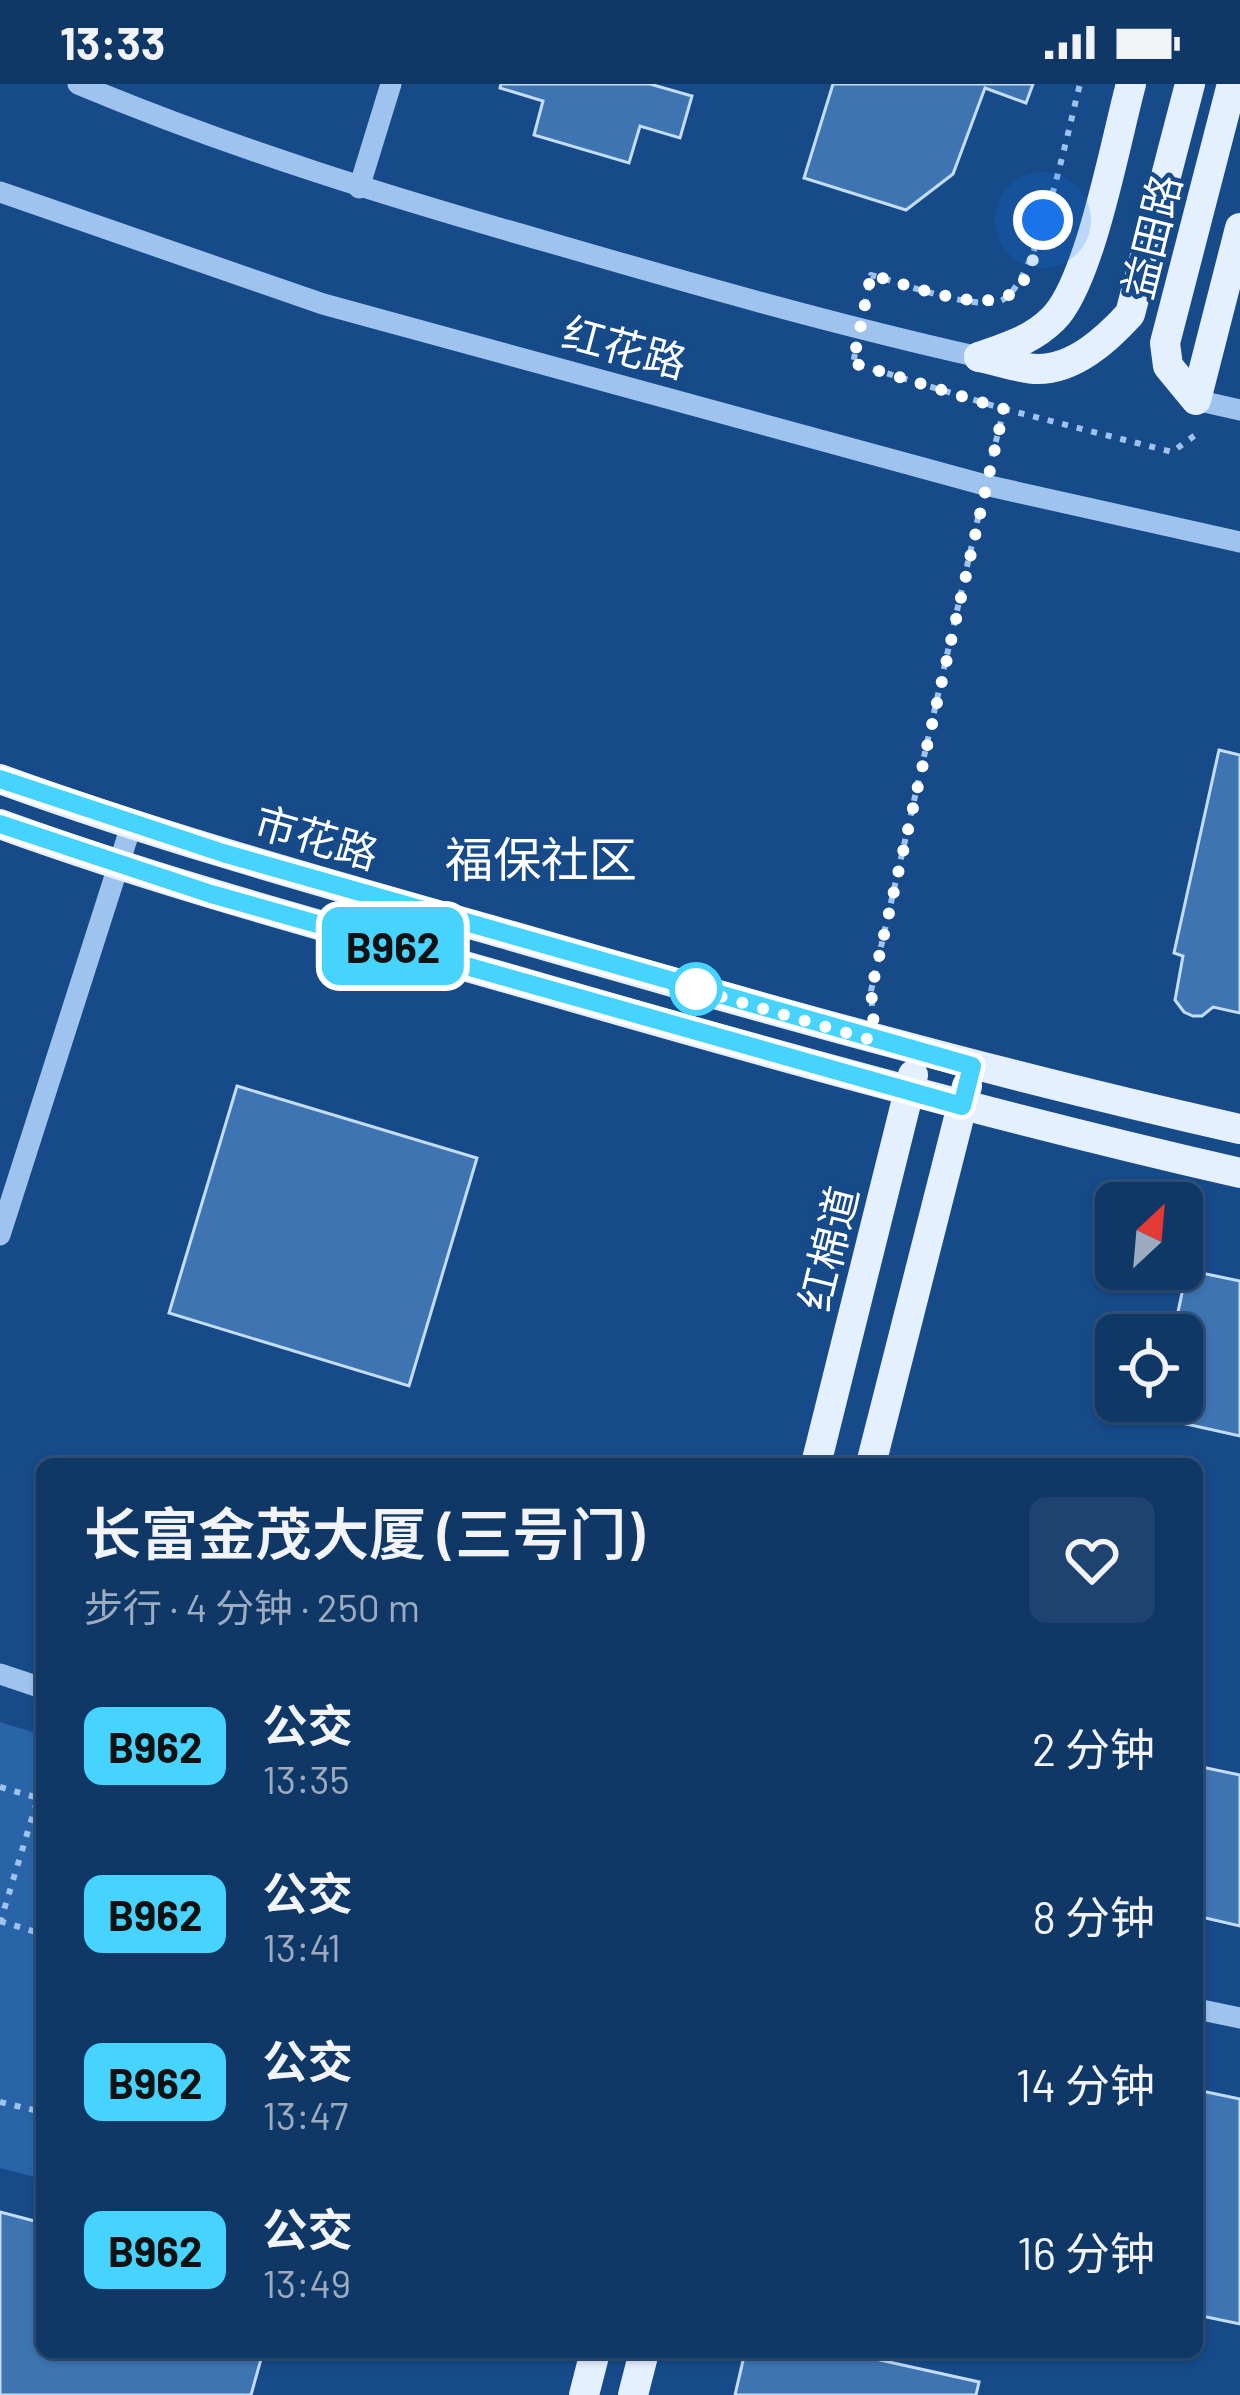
<!DOCTYPE html>
<html lang="zh">
<meta charset="utf-8">
<style>
body{margin:0;font-family:Barlow,"Noto Sans SC",sans-serif;background:#1e4370;color:#f1f3f6;height:100vh;display:flex;flex-direction:column;font-size:45px;white-space:nowrap}
*{box-sizing:border-box;margin:0}
p{font-size:39px;color:#9cacc0}
.icon{flex:none;width:66px;height:66px;fill:none;stroke:currentColor;stroke-width:2;stroke-linecap:round;stroke-linejoin:round}
.map{position:relative;flex:1;overflow:hidden}
.drawer{position:absolute;left:36px;top:1374px;width:1167px;height:900px;display:flex;flex-direction:column;background:#103867;border-radius:18px;box-shadow:0 3px 9px #0004,0 0 0 3px #30527b}
.drawer>*{flex:none}
.badge{padding:0 24px;border-radius:18px;font-size:42px;line-height:78px}
.needle{width:78px;rotate:26deg}
.tools{position:absolute;left:1095px;top:1098px;display:grid;gap:24px}
.tools a{display:grid;place-items:center;width:108px;height:108px;border-radius:18px;background:#103867;box-shadow:0 3px 9px #0004,0 0 0 3px #30527b;font-size:60px}
.you{position:absolute;width:60px;height:60px;margin:-30px;border:9px solid #fff;border-radius:50%;background:#1a73e8;box-shadow:0 0 0 18px #1a73e833}
.map>.badge{position:absolute;translate:-50% -50%;box-shadow:0 0 0 6px #fff}
.round{display:grid;place-items:center;flex:none;width:126px;height:126px;border-radius:18px;background:#1e4370}
.summary{display:flex;align-items:center;justify-content:space-between;height:204px;padding:0 48px}
h1{font-size:57px;font-weight:600;line-height:90px}
ul{padding:0;list-style:none}
li{display:flex;align-items:center;gap:36px;height:168px;padding:0 48px}
li div{flex:1}
li b{display:block;font-size:45px}
li em{font-style:normal}
li .badge{min-width:132px;font-weight:700;text-align:center}
.status{display:flex;justify-content:space-between;align-items:center;height:84px;padding:0 60px;background:#103867;direction:ltr}
.status svg{height:33px;fill:currentColor}
.map>svg:first-child{display:block}
.green{fill:#2964a8}
.building{fill:#3e74b2;stroke:#c4ddfa;stroke-width:3}
.lines{fill:none;stroke-linecap:round;stroke-linejoin:round}
.path{stroke:#9ec3ee;stroke-width:6;stroke-dasharray:6 9;stroke-linecap:butt}
.minor{stroke:#9ec3ee;stroke-width:21}
.major{stroke:#e5f0ff;stroke-width:30}
.line-casing{stroke:#fff;stroke-width:27}
.line{stroke:#46d4ff;stroke-width:18}
.walk{stroke:#fff;stroke-width:12;stroke-dasharray:0 21.6}
.stop-dot{fill:#fff;stroke:#46d4ff;stroke-width:6}
.labels{text-anchor:middle;dominant-baseline:central;stroke-width:9;stroke-linejoin:round;paint-order:stroke}
.street-label{font-size:42px;fill:#fff;stroke:#164a89}
.quarter-label{font-size:48px;fill:#fff;stroke:#164a89}
</style>
<div class="status"><b>13:33</b><svg viewBox="0 0 49 12"><path d="M0 12V9h3v3zM5 12V6h3v6zM10 12V3h3v9zM15 12V0h3v12zM26 1h20v11H26zM47 4h2v5h-2z"/></svg></div>
<div class="map">
<svg width="1240" height="2311" viewBox="0 0 1240 2311">
<rect width="100%" height="100%" fill="#164a89"/>
<path class="green" d="M0,1638L42,1651V2095L0,2084Z"/>
<g class="building">
<path d="M501,0H650L692,12L680,54L640,42L629,79L534,51L543,17L500,4Z"/>
<path d="M833,0H1033L1026,19L985,4L953,90L906,126L804,94Z"/>
<path d="M1219,666L1240,671V929L1213,923L1202,932H1193L1184,928L1175,916L1183,872L1174,869Z"/>
<path d="M237,1002L477,1074L409,1302L169,1229Z"/>
<path d="M1187,1186L1240,1197V1352L1155,1333L1159,1317H1182V1251H1173Z"/>
<path d="M1197,1682L1240,1691V1842L1197,1832Z"/>
<path d="M1197,2006L1240,2015V2240L1197,2231Z"/>
<path d="M0,2128L42,2139V2268H263L251,2311H0Z"/>
<path d="M745,2268H844L979,2298L976,2311H735Z"/>
</g>
<g class="lines">
<g class="path">
<path d="M865,221L871,191C902,199 971,226 1000,217C1037,204 1069,41 1080,0"/>
<path d="M855,270L853,279L1004,325L991,377"/>
<path d="M1004,325L1172,368L1198,349"/>
<path d="M872,922L871,907L980,425"/>
<path d="M0,1703L42,1715"/>
<path d="M0,1837L42,1850"/>
<path d="M0,1839L38,1714"/>
<path d="M0,2018L42,2028"/>
</g>
<g class="minor">
<path d="M78,0C233,65 393,114 555,160C696,201 836,241 979,273"/>
<path d="M359,104L391,0"/>
<path d="M0,108L323,220L985,401L1240,458"/>
<path d="M1196,316L1240,326"/>
<path d="M0,1151L132,739"/>
<path d="M0,1590L42,1604"/>
<path d="M1197,1925L1240,1934"/>
</g>
<g class="major">
<path d="M1232,0L1165,259L1168,282L1196,316L1240,144"/>
<path d="M979,273C997,276 1020,285 1038,285C1075,285 1107,255 1130,230L1190,0"/>
<path d="M979,273C1007,263 1032,256 1053,235C1090,199 1116,55 1131,0"/>
<path d="M0,695C168,756 340,803 512,852C754,922 994,990 1240,1045"/>
<path d="M0,740C165,800 335,845 503,893C748,964 992,1032 1240,1089"/>
<path d="M816,1380L913,991"/>
<path d="M871,1380L967,1002"/>
<path d="M584,2311L595,2268"/>
<path d="M633,2311L644,2268"/>
</g>
</g>
<g class="lines">
<defs>
<path id="line" d="M0,695L223,769L972,982L962,1022L211,810L0,740"/>
</defs>
<use href="#line" class="line-casing"/>
<use href="#line" class="line"/>
<path class="walk" d="M696,905L688,903L868,955L874,933L871,908L1004,325L853,279L871,191C907,200 987,233 1016,206C1033,190 1037,158 1043,136"/>
</g>
<circle class="stop-dot" cx="696" cy="905" r="24"/>
<g class="labels">
<g class="street-label">
<text transform="translate(1150 152) rotate(-76)">益田路</text>
<text transform="translate(625 262) rotate(15)">红花路</text>
<text transform="translate(317 752) rotate(16)">市花路</text>
<text transform="translate(827 1164) rotate(-76)">红棉道</text>
</g>
<g class="quarter-label">
<text x="541" y="774">福保社区</text>
</g>
</g>
</svg>
<div class="tools">
<a><svg class="needle" viewBox="-14 -14 28 28"><path d="M0-13l5 13h-10z" fill="#e53935"/><path d="M0 13l5-13h-10z" fill="#9cacc0"/></svg></a>
<a><svg class="icon" aria-label="locate" viewBox="0 0 24 24"><circle cx="12" cy="12" r="6"/><path d="M12 2v4M12 18v4M2 12h4M18 12h4"/></svg></a>
</div>
<div class="you" style="left:1043px;top:136px"></div>
<b class="badge" style="left:393px;top:862px;background:#46d4ff;color:#111">B962</b>
<section class="drawer">
<div class="summary"><div><h1>长富金茂大厦 (三号门)</h1><p>步行 · 4 分钟 · 250 m</p></div><a class="round"><svg class="icon" aria-label="heart" viewBox="0 0 24 24"><path d="M12 20l-8-8c-3-5 5-10 8-4 3-6 11-1 8 4z"/></svg></a></div>
<ul>
<li><span class="badge" style="background:#46d4ff;color:#111">B962</span><div><b>公交</b><p>13:35</p></div><em>2 分钟</em></li>
<li><span class="badge" style="background:#46d4ff;color:#111">B962</span><div><b>公交</b><p>13:41</p></div><em>8 分钟</em></li>
<li><span class="badge" style="background:#46d4ff;color:#111">B962</span><div><b>公交</b><p>13:47</p></div><em>14 分钟</em></li>
<li><span class="badge" style="background:#46d4ff;color:#111">B962</span><div><b>公交</b><p>13:49</p></div><em>16 分钟</em></li>
</ul>
</section>
</div>
